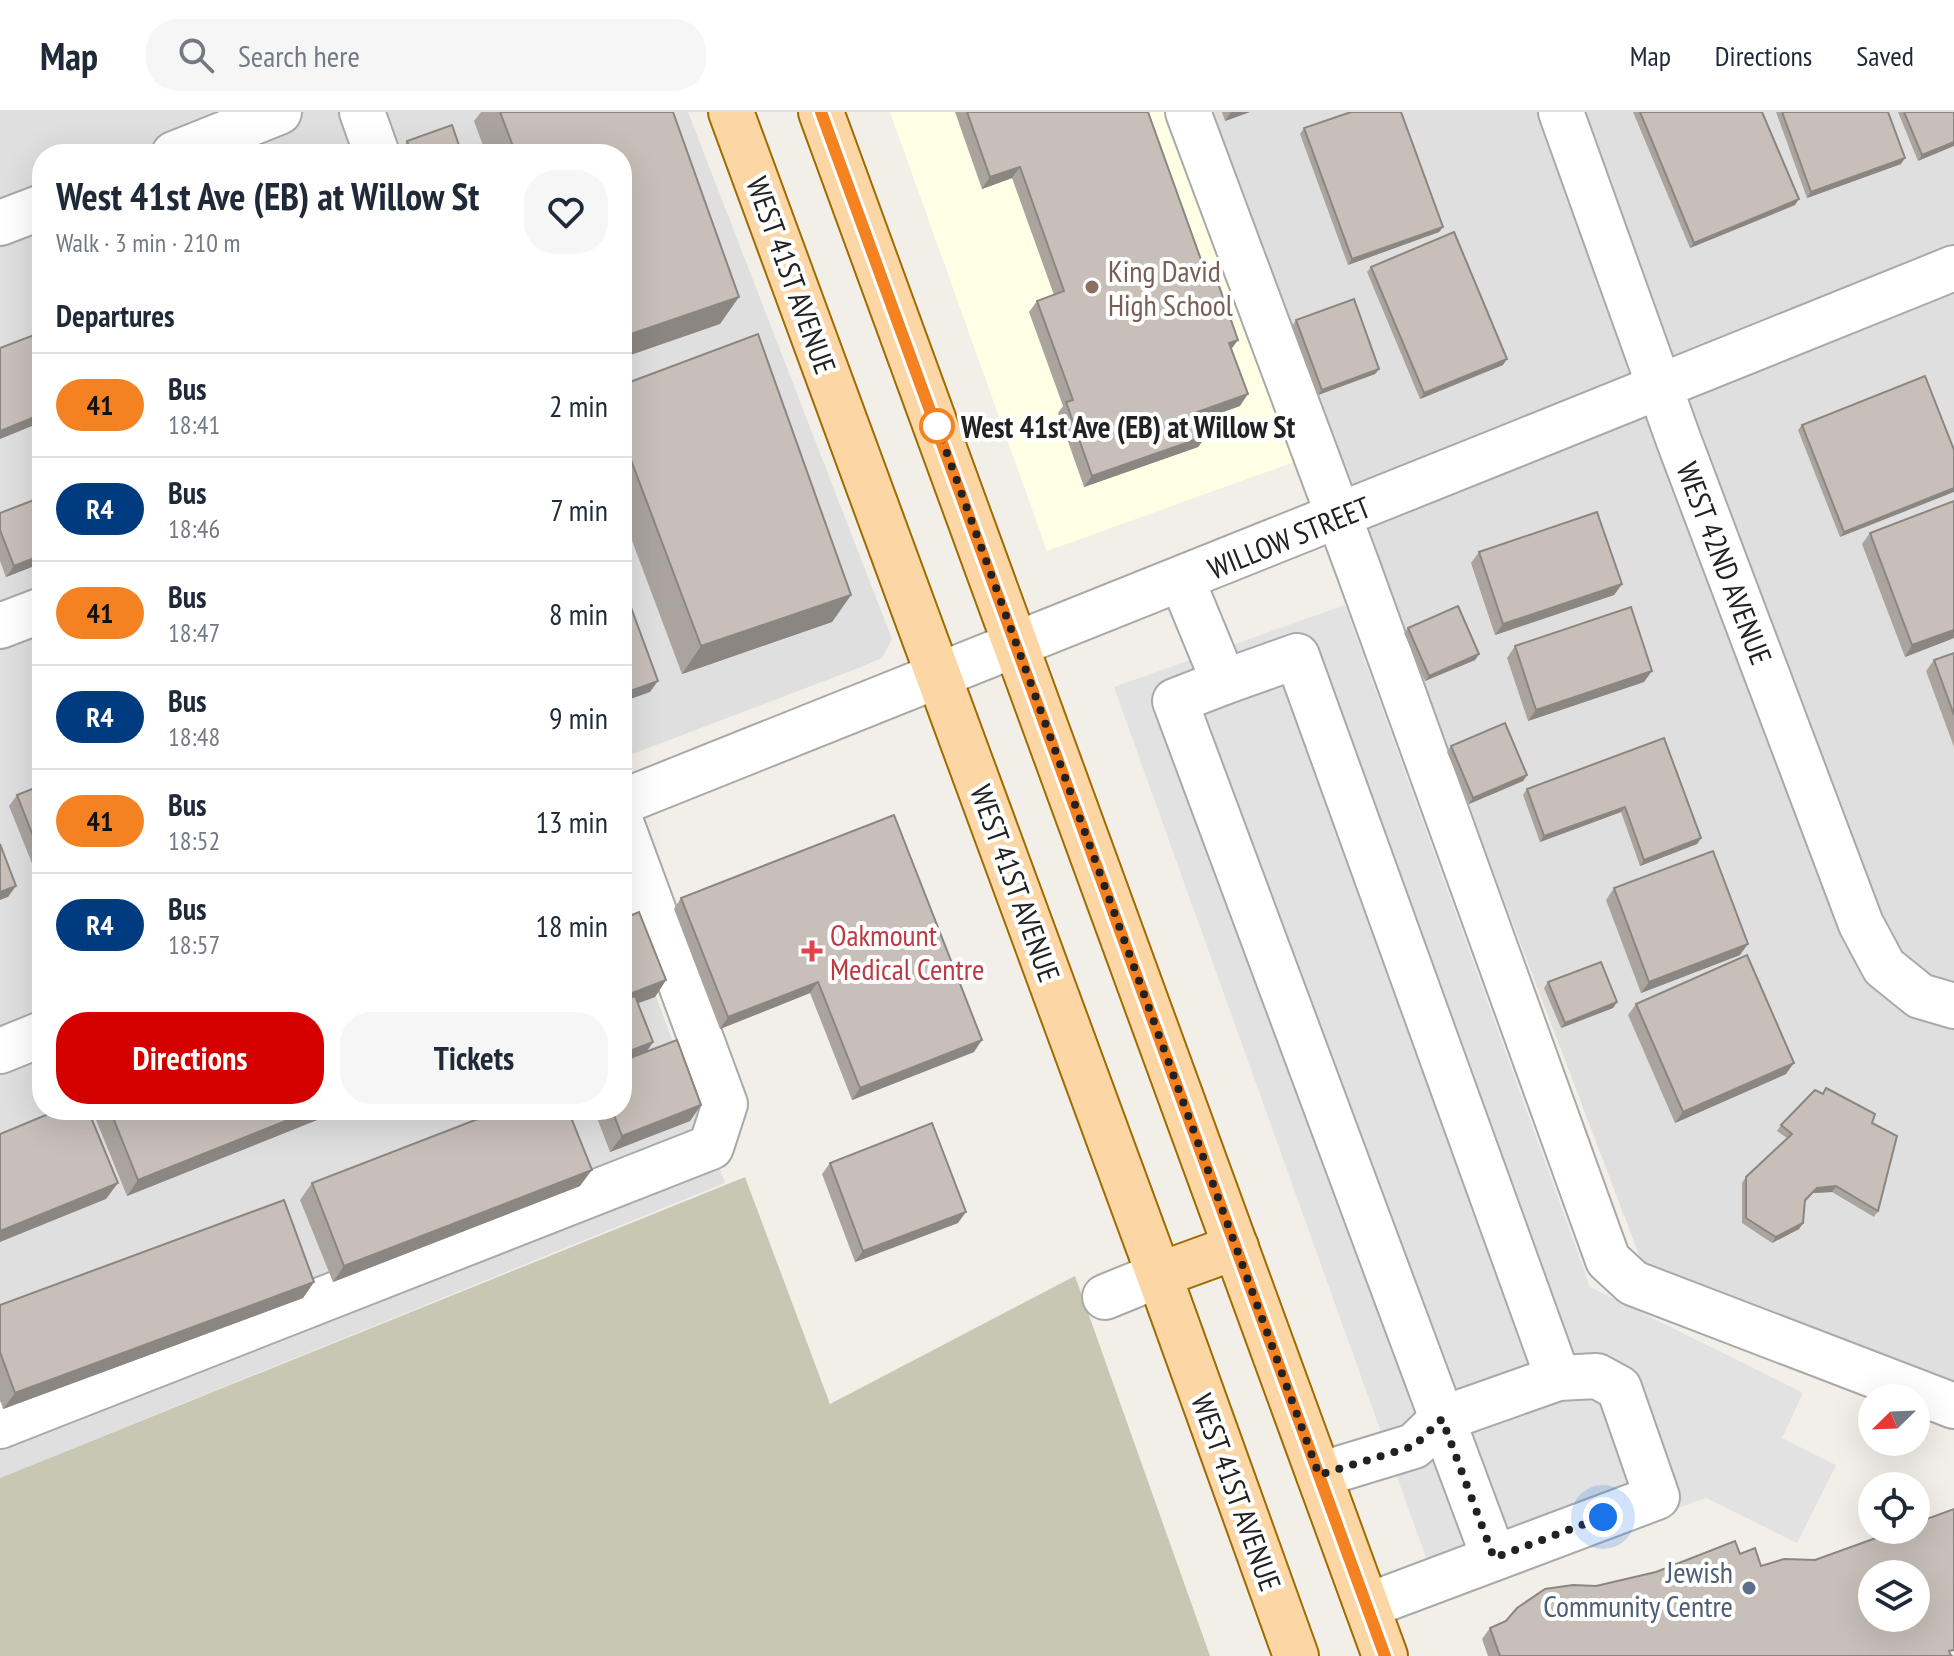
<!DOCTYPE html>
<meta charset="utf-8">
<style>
body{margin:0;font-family:"PT Sans Narrow",sans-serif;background:#f6f6f7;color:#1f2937;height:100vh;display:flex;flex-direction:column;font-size:30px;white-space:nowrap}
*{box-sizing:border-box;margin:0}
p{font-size:26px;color:#747a83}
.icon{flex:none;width:44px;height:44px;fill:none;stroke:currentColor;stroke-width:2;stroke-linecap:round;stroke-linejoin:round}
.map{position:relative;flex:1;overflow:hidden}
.sheet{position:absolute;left:32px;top:32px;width:600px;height:976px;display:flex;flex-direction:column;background:#fff;border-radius:32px;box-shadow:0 8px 32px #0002}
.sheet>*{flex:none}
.badge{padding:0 16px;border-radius:26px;font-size:28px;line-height:52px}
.needle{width:52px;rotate:247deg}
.controls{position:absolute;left:1858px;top:1272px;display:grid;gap:16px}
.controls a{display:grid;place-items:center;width:72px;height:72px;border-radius:50%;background:#fff;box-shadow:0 8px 32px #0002;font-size:40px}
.you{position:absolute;width:40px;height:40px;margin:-20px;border:6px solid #fff;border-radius:50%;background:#1a73e8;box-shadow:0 0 0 12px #1a73e833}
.map>.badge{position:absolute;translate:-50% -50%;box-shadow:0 0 0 4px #fff}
h2{padding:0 24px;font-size:30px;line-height:72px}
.round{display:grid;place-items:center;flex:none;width:84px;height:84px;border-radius:32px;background:#f6f6f7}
.head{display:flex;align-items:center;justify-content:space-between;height:136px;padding:0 24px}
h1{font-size:38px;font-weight:700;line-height:60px}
.primary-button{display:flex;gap:16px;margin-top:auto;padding:16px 24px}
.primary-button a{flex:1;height:92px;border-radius:32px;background:#d40000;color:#fff;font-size:32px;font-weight:700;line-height:92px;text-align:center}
.primary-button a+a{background:#f6f6f7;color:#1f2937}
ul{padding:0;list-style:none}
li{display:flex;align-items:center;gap:24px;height:104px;padding:0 24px;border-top:2px solid #e0e1e3}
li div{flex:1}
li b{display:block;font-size:30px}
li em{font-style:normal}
li .badge{min-width:88px;font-weight:700;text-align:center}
header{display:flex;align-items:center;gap:48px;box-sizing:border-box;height:112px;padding:0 40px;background:#fff;border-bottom:2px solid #e0e1e3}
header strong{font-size:38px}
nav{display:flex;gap:44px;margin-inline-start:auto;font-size:28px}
.search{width:560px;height:72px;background:#f6f6f7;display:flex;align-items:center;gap:20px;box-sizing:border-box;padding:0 28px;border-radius:32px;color:#747a83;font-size:30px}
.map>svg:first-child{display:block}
.residential{fill:#e0dfdf}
.education{fill:#ffffe5}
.construction{fill:#c7c7b4}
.parking{fill:#e2e2e2}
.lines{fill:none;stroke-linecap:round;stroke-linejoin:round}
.minor-casing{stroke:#a9a9a9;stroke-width:48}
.major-casing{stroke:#a06b00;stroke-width:48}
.minor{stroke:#fff;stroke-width:44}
.major{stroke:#fcd6a4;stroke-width:44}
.wall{fill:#aba49e}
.shaded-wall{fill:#8b8681}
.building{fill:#c7bfb8;stroke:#8b8681;stroke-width:2;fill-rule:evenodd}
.line-casing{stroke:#fff;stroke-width:18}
.line{stroke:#f58220;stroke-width:12}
.walk{stroke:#222;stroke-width:8;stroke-dasharray:0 14.4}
.education-dot{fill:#8d6e63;stroke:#fff;stroke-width:3}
.stop-dot{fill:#fff;stroke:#f58220;stroke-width:4}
.health-dot{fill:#e0444e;stroke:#fff;stroke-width:3}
.service-dot{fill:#5c6f8a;stroke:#fff;stroke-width:3}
.labels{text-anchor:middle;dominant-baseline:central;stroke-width:8;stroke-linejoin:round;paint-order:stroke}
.education-label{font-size:30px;fill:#785e54;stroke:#fff;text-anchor:start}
.street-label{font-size:30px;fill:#222;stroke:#fff}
.stop-label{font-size:30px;font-weight:bold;fill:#222;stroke:#fff;text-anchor:start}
.health-label{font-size:30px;fill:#be3a42;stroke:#fff;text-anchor:start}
.service-label{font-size:30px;fill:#4e5e75;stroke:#fff;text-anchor:end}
</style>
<header>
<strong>Map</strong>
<div class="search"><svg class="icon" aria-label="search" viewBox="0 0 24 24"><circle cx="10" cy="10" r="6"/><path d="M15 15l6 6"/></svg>Search here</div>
<nav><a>Map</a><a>Directions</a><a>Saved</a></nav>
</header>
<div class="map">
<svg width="1954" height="1544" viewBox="0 0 1954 1544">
<rect width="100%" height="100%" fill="#f2efe9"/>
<g class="residential">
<path d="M0,0H688L892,527L882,546L861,555L622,646V42H42V998H622V792L725,1071L0,1366Z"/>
<path d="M1208,0H1954V1274L1641,1148L1333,339Z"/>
</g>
<path class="education" d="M890,0H1168L1294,350L1047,439Z"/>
<path class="construction" d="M745,1065L830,1292L1075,1164L1210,1544H0V1366Z"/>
<path class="parking" d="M1345,493L1590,1175L1803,1281L1782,1326L1836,1353L1797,1431L1706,1386L1439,1482L1114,575Z"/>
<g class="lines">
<defs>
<g id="minor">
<path d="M362,0L377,42"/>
<path d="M1188,0L1358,456L1608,1148L1633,1171L1954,1294"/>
<path d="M1561,0L1679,329L1861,812L1884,855L1920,884L1954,894"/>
<path d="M174,42L279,0"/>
<path d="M0,111L42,95"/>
<path d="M1182,468L1224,570L1175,589L1494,1446"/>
<path d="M0,514L42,498"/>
<path d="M1224,570L1297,544L1558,1266"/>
<path d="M622,690C1067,515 1510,334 1954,156"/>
<path d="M0,939L42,922"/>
<path d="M1105,1185L1159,1163"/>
<path d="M0,1314L711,1035L725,992L622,713"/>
<path d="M1319,1363L1414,1334L1442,1307L1558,1266L1597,1264L1619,1276L1657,1385L1367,1494"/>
</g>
<g id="major">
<path d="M731,0L1159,1163L1296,1544"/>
<path d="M821,0L1385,1544"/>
<path d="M1159,1163L1236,1135"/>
</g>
</defs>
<use href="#minor" class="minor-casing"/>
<use href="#major" class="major-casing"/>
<use href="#minor" class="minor"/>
<use href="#major" class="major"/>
</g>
<g class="wall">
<path d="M481,0H673L720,212L622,42H486L474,9Z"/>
<path d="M955,0H1148L1232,237L1240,294L1200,308L1206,324L1198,335L1084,375L1058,301L1063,294L1029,200L1037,189L1054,183L1012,66L982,77Z"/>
<path d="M1222,0H1250L1225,9Z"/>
<path d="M1633,0H1762L1795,93L1690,136Z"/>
<path d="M1776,0H1888L1901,52L1807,86Z"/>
<path d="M1898,0H1954L1918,49Z"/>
<path d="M1304,16L1443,115L1439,120L1348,153L1300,22Z"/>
<path d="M407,29L462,42H400V41Z"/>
<path d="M1371,155L1503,253L1420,287L1367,160Z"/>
<path d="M1296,208L1379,257L1375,262L1318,283L1292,214Z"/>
<path d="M622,273L851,483L832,510L682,562L622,402Z"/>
<path d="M1802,313L1954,338L1840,425L1798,318Z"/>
<path d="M42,385V451L6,465L0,449V401Z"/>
<path d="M1954,389V526L1905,545L1862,432L1870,421Z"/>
<path d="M1479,440L1622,472L1614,483L1495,523L1471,451Z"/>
<path d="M1408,516L1479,542L1475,548L1425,569L1404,521Z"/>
<path d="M1515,534L1644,570L1528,609L1507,546Z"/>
<path d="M1954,541V635L1926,559L1934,548Z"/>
<path d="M1664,626L1701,726L1697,732L1640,754L1621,700L1540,730L1523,683L1527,677Z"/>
<path d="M1451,634L1527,663L1523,669L1469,692L1447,640Z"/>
<path d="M42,673V762L37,764L9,694L17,683Z"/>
<path d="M1614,776L1740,843L1641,881L1606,788Z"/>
<path d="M681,786L974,940L852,988L810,881L720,917L674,797Z"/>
<path d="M622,807L666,868L655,885L638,891L653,930L646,940L701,993L690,1009L610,1040L594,998H622Z"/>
<path d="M1548,870L1617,890L1613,896L1561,916L1544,876Z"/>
<path d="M1636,892L1786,962L1675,1011L1628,903Z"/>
<path d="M92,998H342L127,1084Z"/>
<path d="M1872,1011L1878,1099L1874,1105L1832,1080L1813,1081L1805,1090L1803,1111L1799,1117L1772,1131L1742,1111V1071L1746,1065L1787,1026L1777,1019L1781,1013Z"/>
<path d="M830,1051L958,1111L855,1150L822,1062Z"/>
<path d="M312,1071L580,1074L333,1170L300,1088Z"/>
<path d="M314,1170L303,1186L3,1297L0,1287V1193Z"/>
<path d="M1740,1442L1761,1454L1815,1448L1954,1544H1488L1482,1527L1490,1516L1596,1474Z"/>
</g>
<g class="shaded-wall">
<path d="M1231,0H1250L1225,9Z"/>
<path d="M1954,30V34L1918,49L1922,43Z"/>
<path d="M1905,46L1901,52L1807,86L1811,80Z"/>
<path d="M1020,55L1012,66L982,77L990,65Z"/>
<path d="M1799,87L1795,93L1690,136L1694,131Z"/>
<path d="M1443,115L1439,120L1348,153L1352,147Z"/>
<path d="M739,185L720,212L622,246V225Z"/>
<path d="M1238,228L1230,239L1229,231Z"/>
<path d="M1507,247L1503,253L1420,287L1424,281Z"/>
<path d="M1379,257L1375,262L1318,283L1322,278Z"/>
<path d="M1248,282L1240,294L1190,312L1197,300Z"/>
<path d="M42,302V310L0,327V319Z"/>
<path d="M1206,324L1198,335L1084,375L1092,364Z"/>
<path d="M1954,376V380L1840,425L1844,420Z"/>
<path d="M42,443V451L6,465L14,454Z"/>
<path d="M1622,472L1614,483L1495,523L1503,512Z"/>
<path d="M851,483L832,510L682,562L701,534Z"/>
<path d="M1954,518V526L1905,545L1912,533Z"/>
<path d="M1479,542L1475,548L1425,569L1429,564Z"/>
<path d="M1652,559L1644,570L1528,609L1536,598Z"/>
<path d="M658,569L650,580L622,590V582Z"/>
<path d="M1527,663L1523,669L1469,692L1473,686Z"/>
<path d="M1625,695L1621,700L1540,730L1544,724Z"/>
<path d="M1701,726L1697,732L1640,754L1644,748Z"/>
<path d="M16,774L8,785L0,788V780Z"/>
<path d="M1748,832L1740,843L1641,881L1649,870Z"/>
<path d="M666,868L655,885L622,897V885Z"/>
<path d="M818,870L810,881L720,917L728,905Z"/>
<path d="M1617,890L1613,896L1561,916L1565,911Z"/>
<path d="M982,928L974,940L852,988L860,976Z"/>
<path d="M653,930L642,947L622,954V942Z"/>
<path d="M1794,951L1786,962L1675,1011L1683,1000Z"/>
<path d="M701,993L690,1009L610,1040L622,1024Z"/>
<path d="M313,998H342L127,1084L138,1068Z"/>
<path d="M592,1058L580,1074L333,1170L344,1154Z"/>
<path d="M118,1071L106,1087L0,1130V1119Z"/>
<path d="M1836,1074L1832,1080L1813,1081L1801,1094L1817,1076Z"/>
<path d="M966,1100L958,1111L855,1150L863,1139Z"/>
<path d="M1803,1111L1799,1117L1772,1131L1776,1125Z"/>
<path d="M314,1170L303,1186L3,1297L15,1281Z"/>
</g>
<g class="building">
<path d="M500,0H673L739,185L622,225V42H516Z"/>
<path d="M967,0H1148L1204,156L1212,154L1238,228L1229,231L1248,282L1197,300L1206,324L1092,364L1066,290L1073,288L1037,189L1064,179L1020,55L990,65Z"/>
<path d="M1351,0H1401L1443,115L1352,147L1304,16Z"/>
<path d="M1640,0H1762L1799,87L1694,131Z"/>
<path d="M1782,0H1888L1905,46L1811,80Z"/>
<path d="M1904,0H1954V30L1922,43Z"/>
<path d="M452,13L462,42H412L407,29Z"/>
<path d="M1454,120L1507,247L1424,281L1371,155Z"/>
<path d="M1354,187L1379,257L1322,278L1296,208Z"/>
<path d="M42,220V302L0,319V236Z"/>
<path d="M758,222L851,483L701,534L622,324V273Z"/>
<path d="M1925,264L1954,338V376L1844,420L1802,313Z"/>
<path d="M42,385V443L14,454L0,418V401Z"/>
<path d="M1954,389V518L1912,533L1870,421Z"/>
<path d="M1597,400L1622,472L1503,512L1479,440Z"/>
<path d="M622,471L658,569L622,582Z"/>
<path d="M1458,494L1479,542L1429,564L1408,516Z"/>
<path d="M1631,495L1652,559L1536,598L1515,534Z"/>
<path d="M1954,541V603L1934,548Z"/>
<path d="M1505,611L1527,663L1473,686L1451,634Z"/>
<path d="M1664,626L1701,726L1644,748L1625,695L1544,724L1527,677Z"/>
<path d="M42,673V747L17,683Z"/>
<path d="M894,703L982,928L860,976L818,870L728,905L681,786Z"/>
<path d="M0,732L16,774L0,780Z"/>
<path d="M1713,739L1748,832L1649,870L1614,776Z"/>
<path d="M639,800L666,868L622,885V807Z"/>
<path d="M1747,843L1794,951L1683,1000L1636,892Z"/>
<path d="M1601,850L1617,890L1565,911L1548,870Z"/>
<path d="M635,884L653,930L622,942V889Z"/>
<path d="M677,928L701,993L622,1024L612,998H622V949Z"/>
<path d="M1826,976L1875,1002L1872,1011L1897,1024L1878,1099L1836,1074L1817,1076L1805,1088L1803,1111L1776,1125L1746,1106V1065L1792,1022L1781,1013L1815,978L1823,982Z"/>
<path d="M58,998H88L118,1071L0,1119V1022Z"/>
<path d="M110,998H313L138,1068Z"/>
<path d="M501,998H568L592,1058L344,1154L312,1071Z"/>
<path d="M932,1011L966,1100L863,1139L830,1051Z"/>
<path d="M284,1088L314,1170L15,1281L0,1240V1193Z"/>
<path d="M1954,1397V1538L1949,1539L1951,1544H1500L1490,1516L1506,1509L1517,1496L1545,1477L1573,1473L1596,1474L1656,1460L1735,1429L1740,1442L1755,1436L1761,1454L1784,1447L1815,1448L1898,1418H1916V1411ZM1872,1462H1916V1506H1872Z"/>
</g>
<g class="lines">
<defs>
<path id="line" d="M821,0L1385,1544"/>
</defs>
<use href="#line" class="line-casing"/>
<use href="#line" class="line"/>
<path class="walk" d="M937,314L1319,1363L1414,1334L1442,1307L1494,1446L1603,1405"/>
</g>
<circle class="education-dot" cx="1092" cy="175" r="8"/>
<circle class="stop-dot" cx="937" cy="314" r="16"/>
<path class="health-dot" d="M808 827h8v8h8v8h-8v8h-8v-8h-8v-8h8z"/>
<circle class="service-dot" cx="1749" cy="1476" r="8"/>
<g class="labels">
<g class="education-label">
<text x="1108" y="158">King David<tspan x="1108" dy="34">High School</tspan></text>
</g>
<g class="street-label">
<text transform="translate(792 163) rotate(70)">WEST 41ST AVENUE</text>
<text transform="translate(1289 425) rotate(-22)">WILLOW STREET</text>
<text transform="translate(1725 451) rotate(69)">WEST 42ND AVENUE</text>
<text transform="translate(1016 771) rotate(70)">WEST 41ST AVENUE</text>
<text transform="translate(1237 1380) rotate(70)">WEST 41ST AVENUE</text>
</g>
<g class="stop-label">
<text x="961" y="314">West 41st Ave (EB) at Willow St</text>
</g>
<g class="health-label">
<text x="830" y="822">Oakmount<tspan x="830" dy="34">Medical Centre</tspan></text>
</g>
<g class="service-label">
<text x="1733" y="1459">Jewish<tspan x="1733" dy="34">Community Centre</tspan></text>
</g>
</g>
</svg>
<div class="controls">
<a><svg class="needle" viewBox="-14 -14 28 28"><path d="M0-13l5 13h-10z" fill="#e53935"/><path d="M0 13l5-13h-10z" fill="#747a83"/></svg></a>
<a><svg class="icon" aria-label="locate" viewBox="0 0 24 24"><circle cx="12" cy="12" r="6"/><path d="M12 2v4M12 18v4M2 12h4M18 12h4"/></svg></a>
<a><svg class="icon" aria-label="layers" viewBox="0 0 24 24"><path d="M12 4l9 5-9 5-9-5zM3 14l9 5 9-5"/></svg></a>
</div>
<div class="you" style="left:1603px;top:1405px"></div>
<section class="sheet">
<div class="head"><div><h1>West 41st Ave (EB) at Willow St</h1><p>Walk · 3 min · 210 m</p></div><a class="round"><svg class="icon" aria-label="heart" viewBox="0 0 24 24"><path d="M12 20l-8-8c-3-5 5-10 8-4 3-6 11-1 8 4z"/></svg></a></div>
<h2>Departures</h2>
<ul>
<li><span class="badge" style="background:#f58220;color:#111">41</span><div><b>Bus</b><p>18:41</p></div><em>2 min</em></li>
<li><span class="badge" style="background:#003b80;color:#fff">R4</span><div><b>Bus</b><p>18:46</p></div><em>7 min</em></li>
<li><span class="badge" style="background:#f58220;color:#111">41</span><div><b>Bus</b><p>18:47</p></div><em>8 min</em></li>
<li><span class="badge" style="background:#003b80;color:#fff">R4</span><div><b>Bus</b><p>18:48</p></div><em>9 min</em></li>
<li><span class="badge" style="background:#f58220;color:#111">41</span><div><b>Bus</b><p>18:52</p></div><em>13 min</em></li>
<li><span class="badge" style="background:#003b80;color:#fff">R4</span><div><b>Bus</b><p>18:57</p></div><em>18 min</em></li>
</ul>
<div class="primary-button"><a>Directions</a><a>Tickets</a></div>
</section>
</div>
